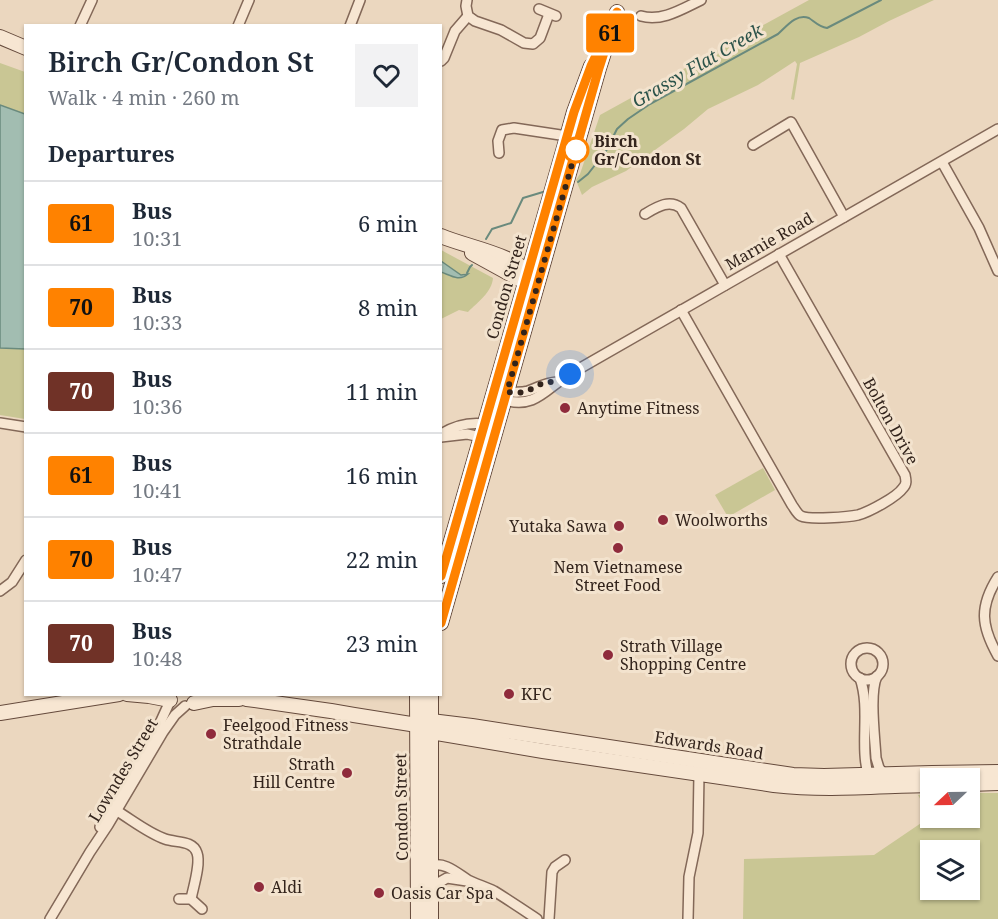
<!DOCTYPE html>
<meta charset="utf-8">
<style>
body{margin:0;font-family:"Noto Serif",serif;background:#f2f2f3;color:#1f2937;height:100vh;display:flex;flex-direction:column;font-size:22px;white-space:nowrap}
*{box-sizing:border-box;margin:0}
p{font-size:20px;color:#747a83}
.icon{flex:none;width:33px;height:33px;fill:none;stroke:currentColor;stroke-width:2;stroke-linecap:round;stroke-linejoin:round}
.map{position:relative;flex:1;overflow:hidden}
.sheet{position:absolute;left:24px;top:24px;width:418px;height:672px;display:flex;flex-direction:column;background:#fff;border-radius:0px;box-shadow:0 2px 4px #0004}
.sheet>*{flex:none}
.badge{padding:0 12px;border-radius:4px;font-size:21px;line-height:39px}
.needle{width:39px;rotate:248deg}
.tools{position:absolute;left:920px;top:768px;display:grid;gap:12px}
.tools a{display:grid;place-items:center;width:60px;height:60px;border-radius:0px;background:#fff;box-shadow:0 2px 4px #0004;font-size:30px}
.you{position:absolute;width:30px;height:30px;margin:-15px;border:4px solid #fff;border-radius:50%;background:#1a73e8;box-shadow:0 0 0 9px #1a73e833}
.map>.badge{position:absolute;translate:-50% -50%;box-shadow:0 0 0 3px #fff}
h2{padding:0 24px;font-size:22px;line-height:54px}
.round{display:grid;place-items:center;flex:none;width:63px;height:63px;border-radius:0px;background:#f2f2f3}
.head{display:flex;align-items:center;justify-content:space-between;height:102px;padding:0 24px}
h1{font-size:28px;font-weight:600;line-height:45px}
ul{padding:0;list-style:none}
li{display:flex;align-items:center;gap:18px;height:84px;padding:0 24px;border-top:2px solid #e0e1e3}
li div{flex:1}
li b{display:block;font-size:22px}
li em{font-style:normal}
li .badge{min-width:66px;font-weight:700;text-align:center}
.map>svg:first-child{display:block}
.green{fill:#c9c694;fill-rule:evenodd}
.water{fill:#a2bdb1;stroke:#6a8a7d;stroke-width:1.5}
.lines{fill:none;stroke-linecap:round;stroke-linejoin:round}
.stream{stroke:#6a8a7d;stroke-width:2}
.street-casing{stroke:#836858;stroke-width:12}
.secondary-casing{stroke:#654a3c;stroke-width:16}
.street{stroke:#f7e6d2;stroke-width:9}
.secondary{stroke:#f7e6d2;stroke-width:14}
.line-casing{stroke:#fff;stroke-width:14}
.line{stroke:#ff8200;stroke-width:9}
.walk{stroke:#33241c;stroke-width:6;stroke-dasharray:0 10.8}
.stop-dot{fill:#fff;stroke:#ff8200;stroke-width:3}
.poi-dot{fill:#8f2b3c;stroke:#f3e3ce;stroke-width:2}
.labels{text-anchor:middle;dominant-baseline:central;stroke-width:6;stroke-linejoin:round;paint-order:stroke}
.stop-label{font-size:16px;font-weight:bold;fill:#33241c;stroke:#f3e3ce;text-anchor:start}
.street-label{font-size:16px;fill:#33241c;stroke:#f3e3ce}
.poi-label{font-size:16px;fill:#33241c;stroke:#f3e3ce;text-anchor:start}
.water-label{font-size:18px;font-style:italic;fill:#2c534a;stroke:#f3e3ce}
</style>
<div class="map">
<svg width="998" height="919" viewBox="0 0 998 919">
<rect width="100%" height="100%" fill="#ebd7bf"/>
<g class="green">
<path d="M809,0H934L889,21L859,37L800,63L794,100L791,99L797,64L795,61L758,85L708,109L684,129L626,171L592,187L582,195L576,180L580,174L600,115Z"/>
<path d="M0,63L25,72V114L0,105Z"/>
<path d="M441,250L493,278C492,292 478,302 468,312L459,310L441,319V272L456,278H463L466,273L461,275L441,261Z"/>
<path d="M0,348L25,349V419L0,415Z"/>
<path d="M763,468L775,490L728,517L715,495Z"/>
<path d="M969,793H998V919H743L744,859L874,855L930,817L918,795L930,794V818H969ZM930,850H969V890H930Z"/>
</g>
<g class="water">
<path d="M0,105L25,114V349L0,348Z"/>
<path d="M441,261L461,275L468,274C459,282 450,275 441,272Z"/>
</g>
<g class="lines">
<g class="stream">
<path d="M578,182L588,174L606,151L617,129L628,119L650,104L778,34C786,27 796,13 809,18C815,22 819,27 827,28L881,0"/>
<path d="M486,239L492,229L511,223L523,198L543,192"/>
<path d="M467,273L470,267L472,265"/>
</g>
<defs>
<g id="street">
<path d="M467,0L466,6L468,16L475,21L501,30L524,43L533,44L540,38L549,14"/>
<path d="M539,9L556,16"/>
<path d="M641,16C662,22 682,9 701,0"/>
<path d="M80,26L92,0"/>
<path d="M238,26L249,0"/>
<path d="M350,26L360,0"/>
<path d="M441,61L444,58L455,31L468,16"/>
<path d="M753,145L791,122L844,217"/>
<path d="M499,153L498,141L502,130L514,128L567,136"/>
<path d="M942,162L979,228L998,271"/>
<path d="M645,214C657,207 669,199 681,208L725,285"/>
<path d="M681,310L792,505C795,509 797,514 801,516C809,520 849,517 858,515C869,512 897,497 903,488C907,484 906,480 905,475L779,254"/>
<path d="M507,392C514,392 521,393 528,391C540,387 544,383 557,382"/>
<path d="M505,400C536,409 546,388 570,374L998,129"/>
<path d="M0,423L26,427"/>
<path d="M441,434C454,426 470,422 485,424"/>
<path d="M441,437L467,434L481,437"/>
<path d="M998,577C979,607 981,626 998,656"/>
<path d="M0,591L12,582L26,560"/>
<circle cx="867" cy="664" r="16"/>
<path d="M877,676C869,693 875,738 876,758L879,768L884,774"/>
<path d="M860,678C871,710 859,746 869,778"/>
<path d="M117,811C132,820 148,833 165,839C176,843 193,840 197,853C201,864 193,888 191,899"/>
<path d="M100,827L160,723L170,701"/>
<path d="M431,866C444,861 457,873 468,880C476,884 486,887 494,891C509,900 523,910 537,919"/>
<path d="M431,887L447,878L467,881"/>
<path d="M179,899H191L202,909"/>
<path d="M50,919L90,852L108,825L163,732L175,715L185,706"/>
<path d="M549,919L552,872L555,867L565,860"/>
<path d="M688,919L689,877L698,833L699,774"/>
</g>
<g id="secondary">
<path d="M0,37L26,48"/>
<path d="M441,236C466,247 518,255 533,278"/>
<path d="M472,253L532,286"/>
<path d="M441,576L564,148L574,112L591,66"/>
<path d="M441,623L599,68L617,12"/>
<path d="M127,694L149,696L170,700"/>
<path d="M231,694L247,699L331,711L354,715L417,725L431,732L543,751L774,785C826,791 878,786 930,785"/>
<path d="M417,694L418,919"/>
<path d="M194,703L213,699H239"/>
<path d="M0,713L119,694"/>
<path d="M417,725L431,721L472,726L793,775L824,776L932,773L998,772"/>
<path d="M969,784L998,783"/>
<path d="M431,919V694"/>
</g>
</defs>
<use href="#street" class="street-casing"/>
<use href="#secondary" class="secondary-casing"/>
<use href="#street" class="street"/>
<use href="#secondary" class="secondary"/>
</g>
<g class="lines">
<defs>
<path id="line" d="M441,576L574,112L591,66L617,12L599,68L441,623"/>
</defs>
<use href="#line" class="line-casing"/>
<use href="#line" class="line"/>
<path class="walk" d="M570,374L557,382H545L527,391L518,393L507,392L576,150"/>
</g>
<circle class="stop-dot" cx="576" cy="150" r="12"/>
<g class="poi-dot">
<circle cx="565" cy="408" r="6"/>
<circle cx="663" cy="520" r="6"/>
<circle cx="619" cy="526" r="6"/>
<circle cx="618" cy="548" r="6"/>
<circle cx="608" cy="655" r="6"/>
<circle cx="509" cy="694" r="6"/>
<circle cx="211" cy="734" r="6"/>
<circle cx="347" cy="773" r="6"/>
<circle cx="259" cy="887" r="6"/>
<circle cx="379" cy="893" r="6"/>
</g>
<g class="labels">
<g class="stop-label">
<text x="594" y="141">Birch<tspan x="594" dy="18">Gr/Condon St</tspan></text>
</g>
<g class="street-label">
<text transform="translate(769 241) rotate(-30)">Marnie Road</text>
<text transform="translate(506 287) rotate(-74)">Condon Street</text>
<text transform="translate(891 421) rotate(61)">Bolton Drive</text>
<text transform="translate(709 745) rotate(9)">Edwards Road</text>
<text transform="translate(123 770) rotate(-59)">Lowndes Street</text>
<text transform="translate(401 807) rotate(-91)">Condon Street</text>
</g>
<g class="poi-label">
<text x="577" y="408">Anytime Fitness</text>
<text x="675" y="520">Woolworths</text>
<text x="607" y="526" text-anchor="end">Yutaka Sawa</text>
<text x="618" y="567" text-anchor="middle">Nem Vietnamese<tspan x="618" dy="18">Street Food</tspan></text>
<text x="620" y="646">Strath Village<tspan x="620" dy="18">Shopping Centre</tspan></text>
<text x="521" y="694">KFC</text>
<text x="223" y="725">Feelgood Fitness<tspan x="223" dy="18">Strathdale</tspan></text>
<text x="335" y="764" text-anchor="end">Strath<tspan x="335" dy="18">Hill Centre</tspan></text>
<text x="271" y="887">Aldi</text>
<text x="391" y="893">Oasis Car Spa</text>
</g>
<g class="water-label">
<text transform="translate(697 65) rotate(-30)">Grassy Flat Creek</text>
</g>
</g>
</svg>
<div class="tools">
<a><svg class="needle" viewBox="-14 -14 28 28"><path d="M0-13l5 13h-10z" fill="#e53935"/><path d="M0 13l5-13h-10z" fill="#747a83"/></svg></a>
<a><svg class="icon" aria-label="layers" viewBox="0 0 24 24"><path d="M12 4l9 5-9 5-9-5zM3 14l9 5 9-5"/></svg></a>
</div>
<div class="you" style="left:570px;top:374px"></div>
<b class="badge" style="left:610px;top:33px;background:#ff8200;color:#111">61</b>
<section class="sheet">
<div class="head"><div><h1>Birch Gr/Condon St</h1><p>Walk · 4 min · 260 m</p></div><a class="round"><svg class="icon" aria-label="heart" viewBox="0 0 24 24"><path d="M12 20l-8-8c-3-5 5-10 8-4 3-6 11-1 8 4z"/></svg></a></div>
<h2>Departures</h2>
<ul>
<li><span class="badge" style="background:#ff8200;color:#111">61</span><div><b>Bus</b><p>10:31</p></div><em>6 min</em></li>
<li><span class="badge" style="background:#ff8200;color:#111">70</span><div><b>Bus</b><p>10:33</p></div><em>8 min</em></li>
<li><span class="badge" style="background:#703227;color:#fff">70</span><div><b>Bus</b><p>10:36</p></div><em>11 min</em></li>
<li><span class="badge" style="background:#ff8200;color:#111">61</span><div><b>Bus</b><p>10:41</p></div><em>16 min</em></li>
<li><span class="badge" style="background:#ff8200;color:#111">70</span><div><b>Bus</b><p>10:47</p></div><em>22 min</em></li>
<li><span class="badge" style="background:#703227;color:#fff">70</span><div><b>Bus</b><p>10:48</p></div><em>23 min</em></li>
</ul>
</section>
</div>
